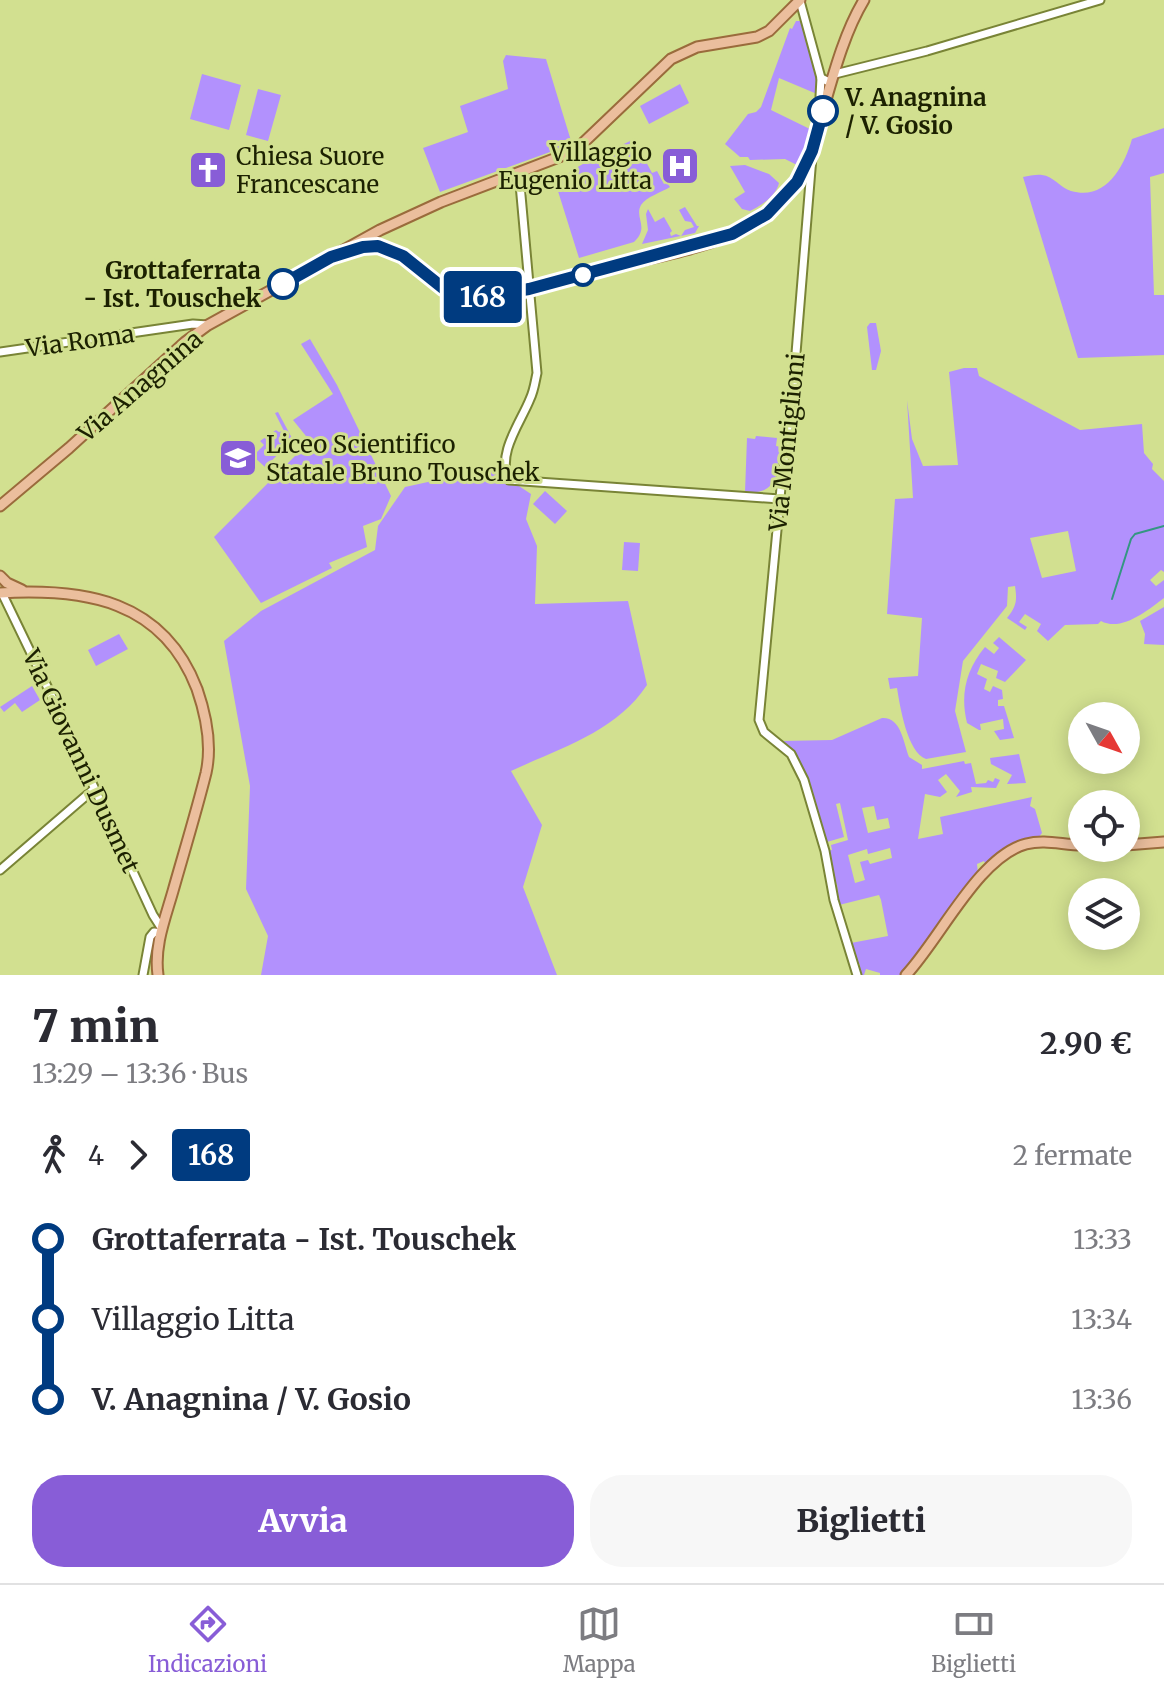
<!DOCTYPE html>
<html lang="it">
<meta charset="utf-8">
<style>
body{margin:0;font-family:Merriweather,serif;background:#f7f7f7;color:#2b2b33;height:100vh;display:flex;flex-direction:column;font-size:30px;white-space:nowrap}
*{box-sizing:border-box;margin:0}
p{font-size:26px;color:#7c7c81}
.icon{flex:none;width:44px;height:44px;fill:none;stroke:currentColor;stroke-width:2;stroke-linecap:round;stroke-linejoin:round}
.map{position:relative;height:975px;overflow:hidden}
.panel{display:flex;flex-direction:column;background:#fff;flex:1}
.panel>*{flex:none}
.badge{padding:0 16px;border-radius:6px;font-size:28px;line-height:52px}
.needle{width:52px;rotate:130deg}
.fabs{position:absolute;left:1068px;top:702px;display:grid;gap:16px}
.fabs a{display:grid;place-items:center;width:72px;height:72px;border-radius:50%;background:#fff;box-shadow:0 4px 20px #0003;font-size:40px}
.map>.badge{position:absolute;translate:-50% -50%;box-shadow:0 0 0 4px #fff}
.legs{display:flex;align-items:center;gap:12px;height:88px;padding:0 32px;font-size:26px}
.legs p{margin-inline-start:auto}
.headline{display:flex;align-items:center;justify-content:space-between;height:136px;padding:0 32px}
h1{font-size:44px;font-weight:800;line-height:60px}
.cta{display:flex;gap:16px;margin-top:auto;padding:16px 32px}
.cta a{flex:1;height:92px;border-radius:32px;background:#885dd7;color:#fff;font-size:32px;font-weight:800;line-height:92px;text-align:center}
.cta a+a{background:#f7f7f7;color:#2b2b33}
ul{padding:0 32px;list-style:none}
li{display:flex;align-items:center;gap:28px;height:80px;font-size:30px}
li i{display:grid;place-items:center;width:12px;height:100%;margin:0 10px;background:currentColor}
li i::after{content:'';width:20px;height:20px;margin:-10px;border:6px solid;border-radius:50%;background:#fff}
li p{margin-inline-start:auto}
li:first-child i{background:linear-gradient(#0000 50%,currentColor 0)}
li:last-child i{background:linear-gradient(currentColor 50%,#0000 0)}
.menu{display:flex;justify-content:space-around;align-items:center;height:112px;border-top:2px solid #e1e1e2;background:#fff;font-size:22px;color:#7c7c81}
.menu a{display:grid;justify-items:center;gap:4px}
.menu .active{color:#885dd7}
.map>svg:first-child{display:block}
.green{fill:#b291fd;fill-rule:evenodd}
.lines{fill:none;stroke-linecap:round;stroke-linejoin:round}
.stream{stroke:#349682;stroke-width:2}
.minor-casing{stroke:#798436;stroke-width:11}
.major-casing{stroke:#9a6b3c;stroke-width:13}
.minor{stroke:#fff;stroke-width:7}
.major{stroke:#ebbe9d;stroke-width:9}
.line-1-casing{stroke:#fff;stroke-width:18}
.line-1{stroke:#003b80;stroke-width:12}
.stop-1-dot{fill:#fff;stroke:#003b80;stroke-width:4}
.labels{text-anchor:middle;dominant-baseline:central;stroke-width:6;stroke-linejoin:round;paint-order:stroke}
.stop-label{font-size:24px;font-weight:bold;fill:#1c2101;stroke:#d2e090;text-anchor:start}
.poi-label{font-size:24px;fill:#1c2101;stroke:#d2e090;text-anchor:start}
.street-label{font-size:24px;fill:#1c2101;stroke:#d2e090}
</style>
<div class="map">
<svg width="1164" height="975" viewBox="0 0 1164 975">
<rect width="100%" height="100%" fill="#d2e090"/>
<g class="green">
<path d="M796,21H800C809,45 819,68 817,94L779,78L771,110L814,131L803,168L785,159L750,160L748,157H740L725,144L748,114L756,112L761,107L790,28L792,29Z"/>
<path d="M506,55L546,59L572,144L440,192L423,148L468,132L460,106L508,89L503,61Z"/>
<path d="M202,74L241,85L229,130L190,119Z"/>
<path d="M680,84L689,103L649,124L640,106Z"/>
<path d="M258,89L281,95L268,141L246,135Z"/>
<path d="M1164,128V173L1150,177L1154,295H1164V355L1078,358L1023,177C1029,176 1037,174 1042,175C1053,176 1061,188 1071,191C1106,201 1124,167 1132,139Z"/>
<path d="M634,139L652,173L657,171L664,184L667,183L670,187C662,192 646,197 641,205C634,218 650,227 634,242L579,258L557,188C563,168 615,149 634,139Z"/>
<path d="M745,165L769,174L779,183C776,196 762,205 750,211L742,209L734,199L745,192L730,166Z"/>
<path d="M685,207L697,226H699L695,233L642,244L648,230L646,214L648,209L655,222L664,217L672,231L670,233L671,236L676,234L681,236L685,230L694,227L691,222L685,221L679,210Z"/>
<path d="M870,323H876L881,351L876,370H872L867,327Z"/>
<path d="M310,339L337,385L391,496L381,519L363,526L367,547L329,563L332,568L261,603L214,537L310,441L293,420L333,394L301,344Z"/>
<path d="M964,368H977L979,376L1080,430L1142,424L1144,453L1153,464L1152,469L1164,481V572L1161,570L1150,580L1156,586L1164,580V598C1147,611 1121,632 1101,621L1098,624L1065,625L1048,641L1037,631L1041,624L1025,614L1019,622L1027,627L1025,630L1007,618C1017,606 1017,600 1015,586L1008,587L1007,606L963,661L955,711L966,752L926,759C907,752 900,706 897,688L890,689L888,678L918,676L922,618L887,614L895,499L913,498L907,400L912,439L923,466L958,465L949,372ZM1068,531L1076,571L1042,578L1030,538Z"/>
<path d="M278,412L293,440L265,467L253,456L264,445L260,441L276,430L279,432L284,431L275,413Z"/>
<path d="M756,436L777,438L776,446L781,447C779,472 777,496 745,492L747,438L755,439Z"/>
<path d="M492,468L531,494L526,519L537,546L535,604L628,601L647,685C616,732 560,748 511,771L542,825L523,887L557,975H261L268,936L246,889L250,786L224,641L261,611L375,550L378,526L405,487Z"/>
<path d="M545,491L567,511L555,524L533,504Z"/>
<path d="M624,542L640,543L638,571L622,570Z"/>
<path d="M1164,607V645L1144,644L1145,634L1140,621Z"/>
<path d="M119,634L128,649L96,666L88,650Z"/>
<path d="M999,637L1026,660L1005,682L996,678L998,671L981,664L977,674L987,679L984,689L990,692L993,686L1002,690L1003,699L998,700V706H1004L1014,738L1000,740L994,731L1004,729L1003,719L980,724L981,730H979L967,723C960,694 966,670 985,647L994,654L999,648L993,643Z"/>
<path d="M32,686L40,700L22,712L15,703L4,712L0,707Z"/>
<path d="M882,718C901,717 903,741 909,757L922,765V769L964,761L965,764L971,763L976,784L986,783L988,780L993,782L995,778L1000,780L996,788L971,787L972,792L956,797L960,791L946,774L938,780L947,792L940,797L925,794L918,839L943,834L940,817L1032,797L1030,806L1035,809L1042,833L1038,838L1019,840L986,865L984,861L977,864L978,873L955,898L957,901L943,916L944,918L914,960L901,975H880V973L866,969L864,975H860V964L857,963L851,943L888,936L881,900L879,895L839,905L837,884L834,882L828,851L832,850L831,845L848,840L840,803L836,804L844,837L827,842L793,752L782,741L832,740ZM874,806L877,820L888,818L890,828L868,833L862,808ZM890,848L892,858L870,864L868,860L860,862L865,880L855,883L848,855L867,849L868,854Z"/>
<path d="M1019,754L1026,783L1007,784L1012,775L991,764L990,758Z"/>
</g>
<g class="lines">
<path class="stream" d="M1112,599L1131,539L1135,534L1164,526"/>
<defs>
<g id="minor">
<path d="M800,1L821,78L820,96L825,106"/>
<path d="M821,78L829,82L835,74L927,51L1100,0"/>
<path d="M812,157L793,390L782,477L759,720L764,732L791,754L804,780L825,851L834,900L857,975"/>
<path d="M519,173L537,373C535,382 534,391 530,399C521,422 496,454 509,480L780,499"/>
<path d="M0,352L193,324L208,325"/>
<path d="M2,593L56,705L153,915L162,929"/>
<path d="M0,870L94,789"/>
<path d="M143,975L150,937L154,932L160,933"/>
</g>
<g id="major">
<path d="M350,251C414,231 418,294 473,297C511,299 560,280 598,271C646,258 704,251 748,226C772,212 795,191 807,166C815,150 818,131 822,114C833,76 844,33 864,0"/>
<path d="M0,506L69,448L185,342L208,325L380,230L441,202L559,157L582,144L671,59L697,47L757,37L769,31L800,0"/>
<path d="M0,576L7,583L22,590"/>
<path d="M0,593C85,588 163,600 197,689C206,715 212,746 206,773C196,813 184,852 173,891C165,919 154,946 158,975"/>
<path d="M1126,845L1164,842"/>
<path d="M906,975C940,939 979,856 1026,844C1045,839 1063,845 1082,845"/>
</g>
</defs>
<use href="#minor" class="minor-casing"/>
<use href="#major" class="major-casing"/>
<use href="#minor" class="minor"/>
<use href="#major" class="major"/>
</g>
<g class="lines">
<defs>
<path id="line-1" d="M283,284L331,257L363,247L378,246L403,256L443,288L461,296L481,297L529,289L732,234L767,214L797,182L812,151L823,111"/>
</defs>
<use href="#line-1" class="line-1-casing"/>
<use href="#line-1" class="line-1"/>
</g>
<defs>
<symbol id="hospital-square" viewBox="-11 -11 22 22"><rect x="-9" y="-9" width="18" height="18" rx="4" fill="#885dd7" stroke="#d2e090"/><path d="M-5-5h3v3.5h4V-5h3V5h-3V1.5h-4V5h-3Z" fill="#fff"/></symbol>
<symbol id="church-square" viewBox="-11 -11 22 22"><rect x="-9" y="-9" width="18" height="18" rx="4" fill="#885dd7" stroke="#d2e090"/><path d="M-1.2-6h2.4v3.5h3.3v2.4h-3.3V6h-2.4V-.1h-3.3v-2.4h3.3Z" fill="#fff"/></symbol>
<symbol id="school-square" viewBox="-11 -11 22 22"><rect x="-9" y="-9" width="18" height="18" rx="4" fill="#885dd7" stroke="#d2e090"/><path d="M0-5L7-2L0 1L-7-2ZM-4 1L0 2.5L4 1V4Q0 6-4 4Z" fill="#fff"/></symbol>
</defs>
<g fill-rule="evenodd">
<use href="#hospital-square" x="658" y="144" width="44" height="44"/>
<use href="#church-square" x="186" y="148" width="44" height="44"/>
<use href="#school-square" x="216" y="436" width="44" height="44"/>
</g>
<g class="stop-1-dot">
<circle cx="823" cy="111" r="14"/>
<circle cx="583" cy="275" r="10"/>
<circle cx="283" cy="284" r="14"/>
</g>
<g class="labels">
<g class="stop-label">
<text x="845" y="97">V. Anagnina<tspan x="845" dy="28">/ V. Gosio</tspan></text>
<text x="261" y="270" text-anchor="end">Grottaferrata<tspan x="261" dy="28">- Ist. Touschek</tspan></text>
</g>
<g class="poi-label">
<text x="652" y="152" text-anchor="end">Villaggio<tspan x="652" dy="28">Eugenio Litta</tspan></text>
<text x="236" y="156">Chiesa Suore<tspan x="236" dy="28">Francescane</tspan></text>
<text x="266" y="444">Liceo Scientifico<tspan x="266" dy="28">Statale Bruno Touschek</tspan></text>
</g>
<g class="street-label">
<text transform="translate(80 341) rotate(-8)">Via Roma</text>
<text transform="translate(140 386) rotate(-41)">Via Anagnina</text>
<text transform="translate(787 442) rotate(-84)">Via Montiglioni</text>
<text transform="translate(81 761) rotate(65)">Via Giovanni Dusmet</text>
</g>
</g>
</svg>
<div class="fabs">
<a><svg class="needle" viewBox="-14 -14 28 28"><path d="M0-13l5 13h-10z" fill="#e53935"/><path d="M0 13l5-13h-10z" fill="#7c7c81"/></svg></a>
<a><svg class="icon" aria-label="locate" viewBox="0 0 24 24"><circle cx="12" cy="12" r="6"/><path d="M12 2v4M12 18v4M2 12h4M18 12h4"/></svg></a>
<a><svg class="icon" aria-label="layers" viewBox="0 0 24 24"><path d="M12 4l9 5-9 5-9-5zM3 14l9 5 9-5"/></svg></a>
</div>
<b class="badge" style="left:483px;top:297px;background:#003b80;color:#fff">168</b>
</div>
<section class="panel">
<div class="headline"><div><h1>7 min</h1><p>13:29 – 13:36 · Bus</p></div><b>2.90 €</b></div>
<div class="legs"><svg class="icon" aria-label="walk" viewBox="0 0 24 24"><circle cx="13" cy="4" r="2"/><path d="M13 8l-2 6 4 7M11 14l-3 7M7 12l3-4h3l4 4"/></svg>4<svg class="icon" aria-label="forward" viewBox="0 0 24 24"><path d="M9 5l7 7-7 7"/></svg><b class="badge" style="background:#003b80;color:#fff">168</b><p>2 fermate</p></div>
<ul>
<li><i style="color:#003b80"></i><b>Grottaferrata - Ist. Touschek</b><p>13:33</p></li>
<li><i style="color:#003b80"></i><span>Villaggio Litta</span><p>13:34</p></li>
<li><i style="color:#003b80"></i><b>V. Anagnina / V. Gosio</b><p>13:36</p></li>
</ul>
<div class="cta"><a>Avvia</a><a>Biglietti</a></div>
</section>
<nav class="menu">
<a class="active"><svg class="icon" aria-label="directions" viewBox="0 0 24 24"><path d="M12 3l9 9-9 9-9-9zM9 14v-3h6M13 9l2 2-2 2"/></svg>Indicazioni</a>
<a><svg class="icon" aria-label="map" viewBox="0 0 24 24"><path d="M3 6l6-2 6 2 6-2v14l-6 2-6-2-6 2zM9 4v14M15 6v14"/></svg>Mappa</a>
<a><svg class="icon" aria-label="tickets" viewBox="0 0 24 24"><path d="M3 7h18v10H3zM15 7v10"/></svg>Biglietti</a>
</nav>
